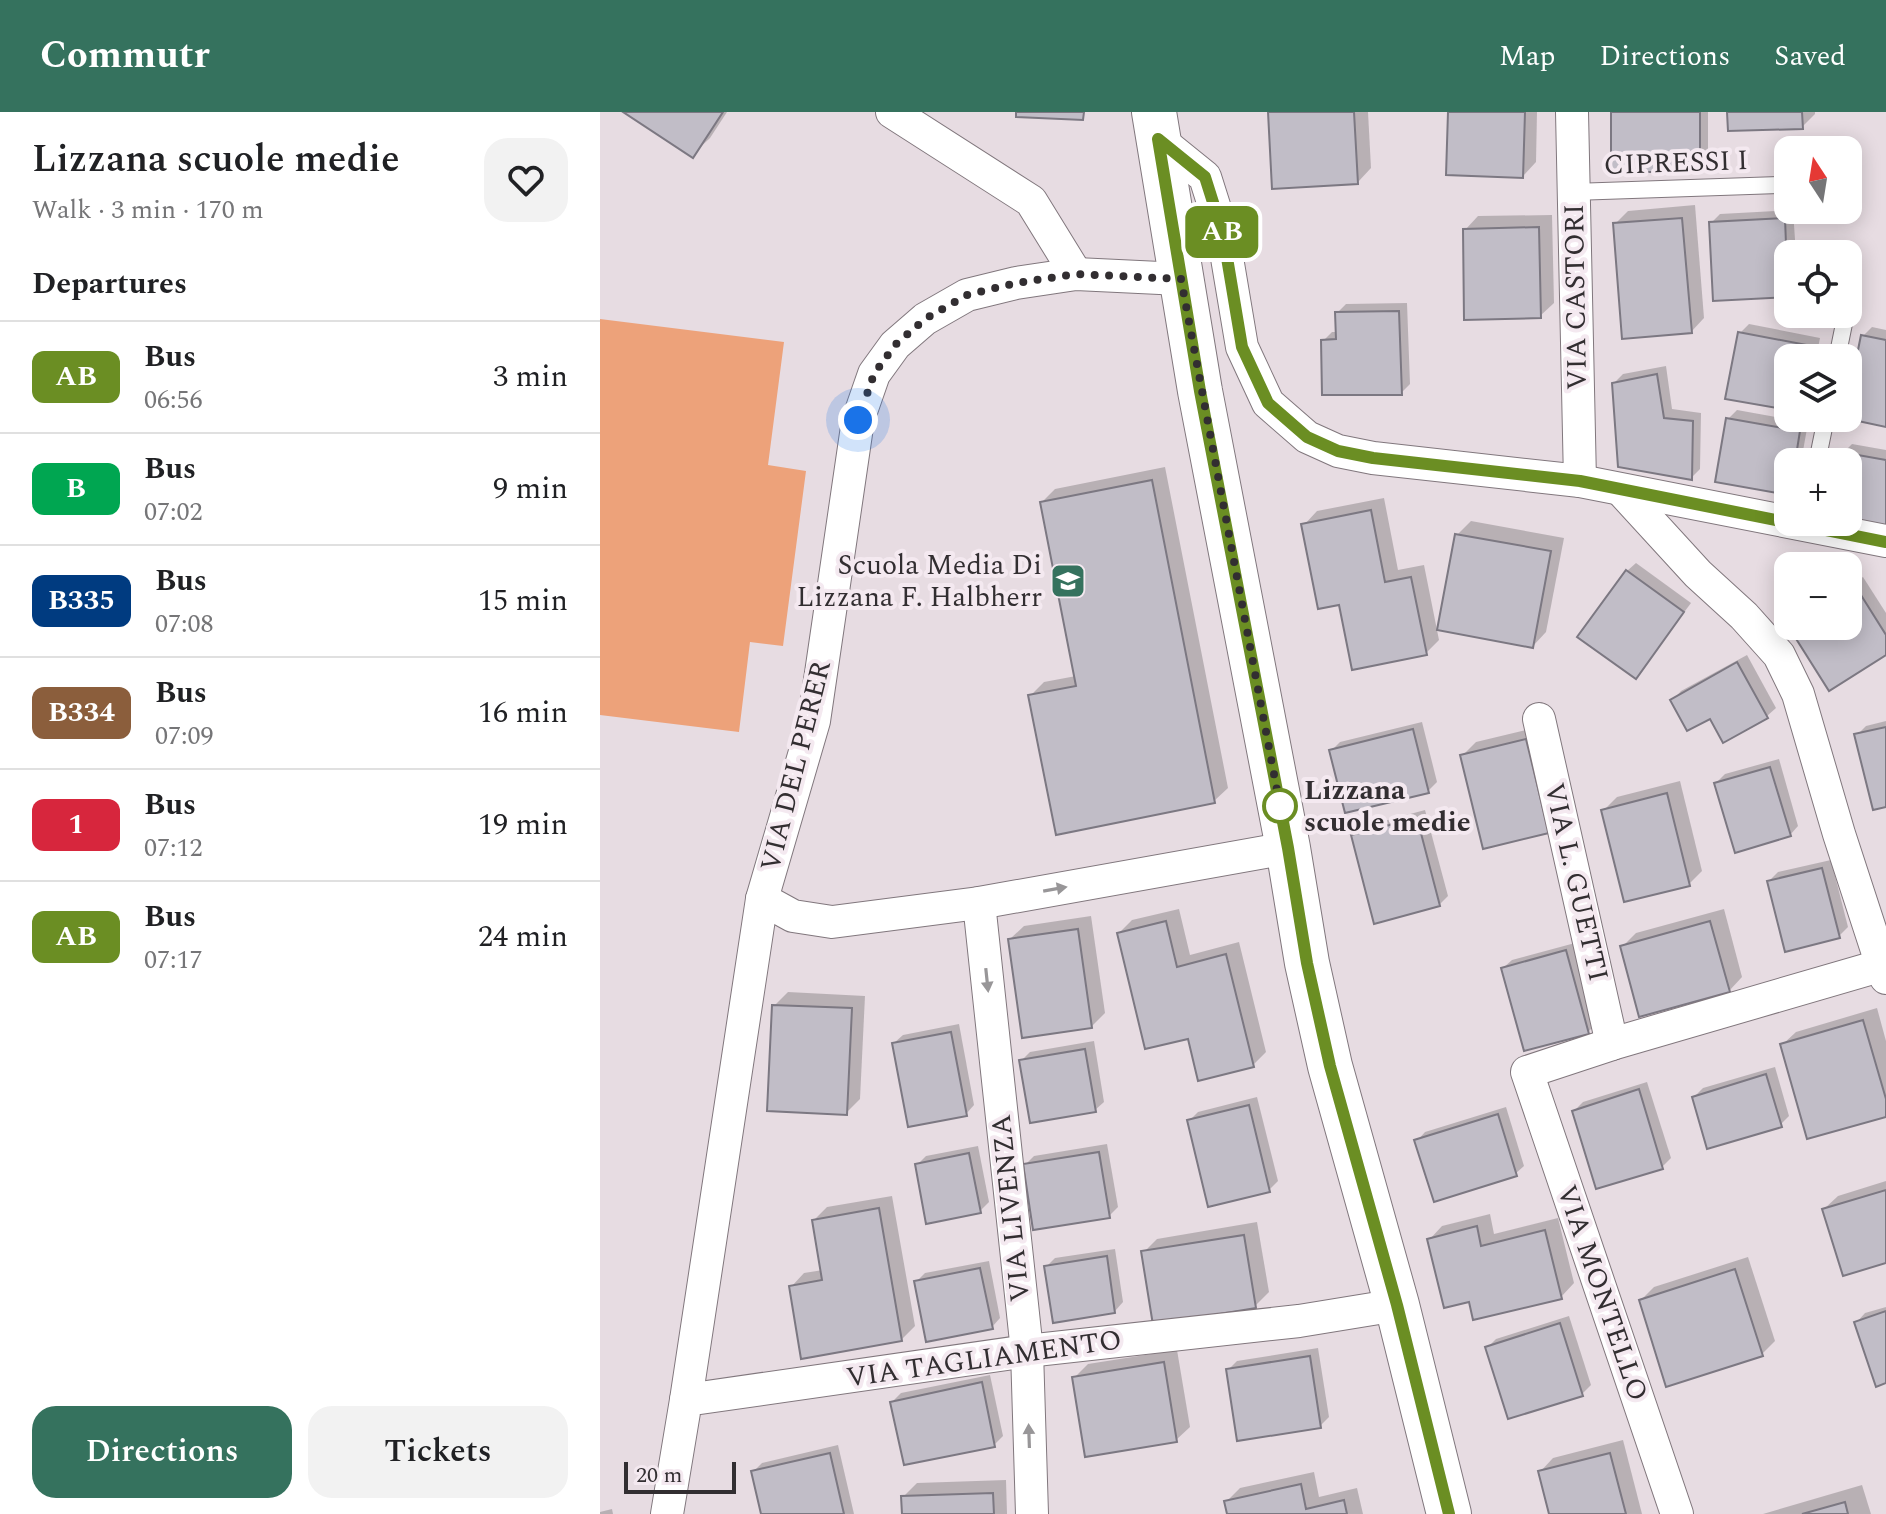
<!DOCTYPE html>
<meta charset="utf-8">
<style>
body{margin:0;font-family:Spectral,serif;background:#f2f2f2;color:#202124;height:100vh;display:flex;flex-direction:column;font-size:30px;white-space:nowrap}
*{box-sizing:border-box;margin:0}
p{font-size:26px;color:#757577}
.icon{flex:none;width:44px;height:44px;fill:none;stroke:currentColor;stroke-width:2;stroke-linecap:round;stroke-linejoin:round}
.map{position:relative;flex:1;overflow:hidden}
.sheet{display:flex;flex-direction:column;background:#fff;width:600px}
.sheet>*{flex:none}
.badge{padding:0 16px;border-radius:12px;font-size:28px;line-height:52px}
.needle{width:52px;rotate:348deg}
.fabs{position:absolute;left:1174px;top:24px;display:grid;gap:16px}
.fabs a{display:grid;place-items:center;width:88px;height:88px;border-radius:16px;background:#fff;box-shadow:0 4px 20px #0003;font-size:40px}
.scale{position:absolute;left:24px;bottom:20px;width:112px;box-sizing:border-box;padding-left:8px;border:4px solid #322e31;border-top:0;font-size:22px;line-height:28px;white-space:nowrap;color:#322e31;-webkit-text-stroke:6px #f4e9f0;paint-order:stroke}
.you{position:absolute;width:40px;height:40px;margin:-20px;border:6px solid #fff;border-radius:50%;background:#1a73e8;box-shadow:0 0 0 12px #1a73e833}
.map>.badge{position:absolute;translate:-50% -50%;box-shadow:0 0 0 4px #fff}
h2{padding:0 32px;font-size:30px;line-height:72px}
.round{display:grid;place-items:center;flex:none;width:84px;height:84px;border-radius:24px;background:#f2f2f2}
.summary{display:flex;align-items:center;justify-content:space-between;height:136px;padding:0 32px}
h1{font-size:38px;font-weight:600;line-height:60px}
.action{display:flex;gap:16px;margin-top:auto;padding:16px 32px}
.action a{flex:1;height:92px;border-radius:24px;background:#35725e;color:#fff;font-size:32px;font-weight:600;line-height:92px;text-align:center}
.action a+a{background:#f2f2f2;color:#202124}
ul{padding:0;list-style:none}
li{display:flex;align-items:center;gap:24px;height:112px;padding:0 32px;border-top:2px solid #e0e0e0}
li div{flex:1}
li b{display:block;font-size:30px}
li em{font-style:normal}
li .badge{min-width:88px;font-weight:700;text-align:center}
header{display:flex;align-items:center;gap:48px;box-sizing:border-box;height:112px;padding:0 40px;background:#35725e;color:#fff}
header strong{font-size:38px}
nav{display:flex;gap:44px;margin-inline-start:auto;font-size:28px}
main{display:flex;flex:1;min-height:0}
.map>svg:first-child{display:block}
.green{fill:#eda27a}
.shadow{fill:#0003}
.building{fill:#c1bdc7;stroke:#7c7882;stroke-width:2}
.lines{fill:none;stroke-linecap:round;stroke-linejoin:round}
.lane-casing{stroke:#81777d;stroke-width:18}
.street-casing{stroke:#81777d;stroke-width:34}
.secondary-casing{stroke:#81777d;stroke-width:46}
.lane{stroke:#fff;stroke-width:16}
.street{stroke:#fff;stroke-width:32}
.secondary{stroke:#fff;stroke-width:44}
.oneway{fill:#989698}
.line-casing{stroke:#fff;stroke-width:18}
.line{stroke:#6b8e23;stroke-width:12}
.walk{stroke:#322e31;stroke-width:8;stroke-dasharray:0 14.4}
.stop-dot{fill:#fff;stroke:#6b8e23;stroke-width:4}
.labels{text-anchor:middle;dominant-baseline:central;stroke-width:8;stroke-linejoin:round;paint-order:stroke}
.street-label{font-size:28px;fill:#322e31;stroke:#f4e9f0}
.poi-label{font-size:28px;fill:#322e31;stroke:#f4e9f0;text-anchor:end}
.stop-label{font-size:28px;font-weight:bold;fill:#322e31;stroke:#f4e9f0;text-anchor:start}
</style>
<header>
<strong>Commutr</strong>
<nav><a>Map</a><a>Directions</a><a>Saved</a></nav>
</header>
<main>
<section class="sheet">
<div class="summary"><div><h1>Lizzana scuole medie</h1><p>Walk · 3 min · 170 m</p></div><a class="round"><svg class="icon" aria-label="heart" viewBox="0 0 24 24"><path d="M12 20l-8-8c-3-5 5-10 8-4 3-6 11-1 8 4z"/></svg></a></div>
<h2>Departures</h2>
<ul>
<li><span class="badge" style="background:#6b8e23;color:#fff">AB</span><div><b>Bus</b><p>06:56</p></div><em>3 min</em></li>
<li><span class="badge" style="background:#00a651;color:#fff">B</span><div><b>Bus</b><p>07:02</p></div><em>9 min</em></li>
<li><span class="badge" style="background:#003b80;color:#fff">B335</span><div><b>Bus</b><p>07:08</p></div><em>15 min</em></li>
<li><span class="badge" style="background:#8b5e3c;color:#fff">B334</span><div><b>Bus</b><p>07:09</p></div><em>16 min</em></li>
<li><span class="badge" style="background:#d7263d;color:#fff">1</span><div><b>Bus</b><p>07:12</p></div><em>19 min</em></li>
<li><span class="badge" style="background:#6b8e23;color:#fff">AB</span><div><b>Bus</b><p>07:17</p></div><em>24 min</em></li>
</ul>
<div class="action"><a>Directions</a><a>Tickets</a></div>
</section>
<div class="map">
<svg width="1286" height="1402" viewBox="0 0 1286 1402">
<rect width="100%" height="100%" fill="#e7dce2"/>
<path class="green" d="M0,207L184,230L168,353L206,359L183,534L150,530L139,620L0,603Z"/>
<g class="shadow">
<path d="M26,0H127L110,26L92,43Z"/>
<path d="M669,0H768L771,56L758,70Z"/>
<path d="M850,0H937L936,50L923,64Z"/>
<path d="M1013,0H1108V49L1099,58Z"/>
<path d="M1129,0H1215V2L1202,15Z"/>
<path d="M1095,93L1104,206L1091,220L1015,112L1028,99Z"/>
<path d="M1193,98L1196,142H1188V183L1115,187L1111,111L1120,102Z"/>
<path d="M952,103L954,191L940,204L865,118L878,104Z"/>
<path d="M807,191L810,272L801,281L723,229L732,220H737V201L746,192Z"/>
<path d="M1149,212L1220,226L1216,246H1188V296L1140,221Z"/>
<path d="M1272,215L1286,218V313L1248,305L1263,224Z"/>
<path d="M1066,254L1072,297L1101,301L1100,357L1091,366L1014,271L1023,262Z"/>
<path d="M1137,298L1208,311L1201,350H1188V381L1128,307Z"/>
<path d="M1252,332L1286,338V412L1248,405V350H1241L1243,341Z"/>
<path d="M565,355L628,676L614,689L430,584L444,570L476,564L442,390L455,377Z"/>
<path d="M784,386L798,458L824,453L839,528L826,541L741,491L704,413L717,399Z"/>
<path d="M871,409L964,426L946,520L933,534L857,423Z"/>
<path d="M1036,451L1091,491L1036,564L1027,459Z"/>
<path d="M1263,465L1286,501V541L1248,514V475Z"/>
<path d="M1147,543L1176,596L1167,604L1073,588L1081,579Z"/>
<path d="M1286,609V693L1257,623L1266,614Z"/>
<path d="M822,610L837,670L828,679L731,639L740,630Z"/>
<path d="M939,615L961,705L862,644L876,630Z"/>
<path d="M1179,647L1198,714L1190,723L1116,671L1125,662Z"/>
<path d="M1080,669L1102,759L1089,772L1003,699L1017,685Z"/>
<path d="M825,698L848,784L839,793L753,724L762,715Z"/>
<path d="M1231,748L1248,815L1239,824L1169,769L1178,760Z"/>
<path d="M579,797L590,843L639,830L666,940L653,953L589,925L519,821L532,808Z"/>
<path d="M1124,797L1142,865L1129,879L1023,834L1036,821Z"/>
<path d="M491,804L505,901L491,915L410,827L424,814Z"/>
<path d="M975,831L997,911L988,920L903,856L912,848Z"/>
<path d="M188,880L265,884L260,987L246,1001L174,894Z"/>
<path d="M1277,896L1286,929V1003L1182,933L1196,920Z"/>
<path d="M359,912L374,993L366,1002L294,931L303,923Z"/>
<path d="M494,929L504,990L495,998L421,949L430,940Z"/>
<path d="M1175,955L1189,1004L1180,1013L1094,985L1103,976Z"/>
<path d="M1047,970L1071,1046L1062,1055L974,999L983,990Z"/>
<path d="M657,985L678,1069L669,1078L589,1009L598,1000Z"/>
<path d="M906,995L924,1054L915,1062L817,1029L825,1020Z"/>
<path d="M507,1032L518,1095L509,1104L425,1053L434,1044Z"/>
<path d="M378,1034L389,1090L380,1099L317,1053L326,1044Z"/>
<path d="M1286,1069V1149L1224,1097L1238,1084Z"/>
<path d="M292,1084L315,1214L301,1228L191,1175L204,1161L223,1158L214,1108L227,1095Z"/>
<path d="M890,1102L894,1122L958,1106L974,1171L961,1185L870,1187L829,1128L842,1114Z"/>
<path d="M657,1110L669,1180L655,1194L544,1140L557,1127Z"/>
<path d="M515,1137L523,1190L515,1199L446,1155L455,1146Z"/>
<path d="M1148,1145L1175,1229L1162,1242L1041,1188L1054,1175Z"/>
<path d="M389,1149L400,1206L392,1215L316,1170L325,1161Z"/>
<path d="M1286,1195V1269L1257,1210L1265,1201Z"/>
<path d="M969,1204L991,1273L982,1282L887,1236L896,1227Z"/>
<path d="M718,1236L729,1305L720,1314L628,1258L637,1249Z"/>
<path d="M577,1238L590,1315L576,1328L474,1266L488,1252Z"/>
<path d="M390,1263L403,1324L394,1333L292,1290L301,1281Z"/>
<path d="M1023,1328L1042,1402H951L940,1360L953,1346Z"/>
<path d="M238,1333L254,1402H163L153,1360L162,1351Z"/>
<path d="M714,1360L719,1385L757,1376L763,1402H629L626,1390L640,1376Z"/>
<path d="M406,1368L407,1402H304L303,1385L317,1371Z"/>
<path d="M1262,1373L1271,1402H1163Z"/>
<path d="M12,1397L13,1402H0V1400Z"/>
</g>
<g class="building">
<path d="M23,0H123L93,46Z"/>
<path d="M416,0H484L483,8L416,5Z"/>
<path d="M668,0H754L758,72L672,77Z"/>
<path d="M848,0H925L923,66L846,63Z"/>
<rect x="1011" y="0" width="89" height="60"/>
<path d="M1127,0H1202L1203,17L1128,19Z"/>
<path d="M1082,106L1092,221L1022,227L1013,111Z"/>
<path d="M1185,106L1188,185L1113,189L1109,110Z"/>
<path d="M939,115L941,206L864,208L863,117Z"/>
<path d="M799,199L802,283H722L721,228L736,227L735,200Z"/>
<path d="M1138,220L1212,234L1210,246H1188V298L1125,287Z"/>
<path d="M1261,223L1286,228V315L1244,306H1248V288Z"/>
<path d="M1057,262L1064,306L1093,309L1092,368L1018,355L1012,271Z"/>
<path d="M1126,306L1200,319L1195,350H1188V383L1115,370Z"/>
<path d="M1241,340L1286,348V414L1248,407V350H1239Z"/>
<path d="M552,368L615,691L456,723L428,583L476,574L440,390Z"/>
<path d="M771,398L785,470L811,465L827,543L752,558L739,493L718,497L701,412Z"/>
<path d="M855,422L951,439L933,536L837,518Z"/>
<path d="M1026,458L1084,500L1036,567L977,525Z"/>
<path d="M1254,472L1286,523V543L1229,579L1188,514H1248V476Z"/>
<path d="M1137,550L1168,606L1123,631L1110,607L1087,619L1070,588Z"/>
<path d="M1286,615V695L1273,698L1254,622Z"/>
<path d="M813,617L829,681L745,701L729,638Z"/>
<path d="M926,627L949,721L883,737L860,643Z"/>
<path d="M1170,655L1191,724L1135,741L1114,671Z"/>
<path d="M1067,681L1090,774L1024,790L1001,698Z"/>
<path d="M817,706L840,794L774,812L751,723Z"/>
<path d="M1222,756L1240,826L1185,840L1167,769Z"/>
<path d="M566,809L577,855L626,842L654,955L598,969L588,927L545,937L517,821Z"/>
<path d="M1110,809L1130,880L1039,905L1020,834Z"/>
<path d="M478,817L492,916L422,926L408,827Z"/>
<path d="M966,838L989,922L924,939L901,856Z"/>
<path d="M172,893L252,896L247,1003L167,999Z"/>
<path d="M1263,908L1286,987V1005L1207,1027L1180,932Z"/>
<path d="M351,920L367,1004L308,1015L292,931Z"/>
<path d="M485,937L496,1000L430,1011L419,948Z"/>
<path d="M1166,962L1182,1015L1107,1037L1092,985Z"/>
<path d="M1039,977L1063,1057L996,1077L972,999Z"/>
<path d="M649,993L670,1080L608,1095L587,1008Z"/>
<path d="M898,1002L917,1064L834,1090L814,1028Z"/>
<path d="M499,1040L510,1106L433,1118L423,1052Z"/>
<path d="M369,1041L381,1101L326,1112L315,1052Z"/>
<path d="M1286,1078V1151L1243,1164L1222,1097Z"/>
<path d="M279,1096L302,1229L201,1247L189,1174L222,1168L212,1108Z"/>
<path d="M877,1114L881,1134L945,1118L962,1187L873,1208L869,1190L844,1196L827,1127Z"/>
<path d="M644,1123L656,1196L553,1213L541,1139Z"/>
<path d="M507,1144L515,1201L453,1211L444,1154Z"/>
<path d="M380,1156L393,1217L326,1230L314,1169Z"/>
<path d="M1135,1157L1163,1244L1066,1275L1039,1188Z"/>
<path d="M1286,1199V1271L1276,1275L1254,1210Z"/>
<path d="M960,1211L983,1284L908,1307L885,1235Z"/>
<path d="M710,1244L721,1316L637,1329L626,1257Z"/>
<path d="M564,1250L577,1330L485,1345L472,1265Z"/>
<path d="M382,1270L395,1335L304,1353L290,1290Z"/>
<path d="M230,1341L244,1402H161L151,1359Z"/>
<path d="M1010,1341L1026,1402H949L938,1359Z"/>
<path d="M701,1372L706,1397L744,1388L747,1402H627L624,1389Z"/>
<path d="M393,1381L394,1402H302L301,1384Z"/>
<path d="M1245,1390L1248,1402H1202Z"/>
</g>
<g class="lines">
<defs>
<g id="lane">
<path d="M973,80L1179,73"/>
<path d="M1237,246L1246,202"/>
<path d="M1217,350L1226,306"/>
</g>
<g id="street">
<path d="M292,0L431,89L476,162"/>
<path d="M972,0L980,369"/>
<path d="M558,27L605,65L623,122L642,235L668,291L707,325L738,339L773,346L980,369L1286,429"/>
<path d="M1021,378L1098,462L1144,504L1179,543L1198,582L1239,722L1286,866"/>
<path d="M939,607L1012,932"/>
<path d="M162,787L193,804L232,810L379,791L688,736"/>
<path d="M379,791L427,1239L432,1402"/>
<path d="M86,1288L162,787L214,609L258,308L274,262L295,233L325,207L367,183L416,171L476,162L581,167"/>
<path d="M67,1402L86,1288L427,1239L699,1209L797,1193"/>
<path d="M1077,1402L927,960L1012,932L1286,852"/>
</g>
<path id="secondary" d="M554,0L600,279L688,736L707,851L730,954L797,1193L849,1402"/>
</defs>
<use href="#lane" class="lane-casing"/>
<use href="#street" class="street-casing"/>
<use href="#secondary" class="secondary-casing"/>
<use href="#lane" class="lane"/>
<use href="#street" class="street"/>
<use href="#secondary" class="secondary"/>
</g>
<defs><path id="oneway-solid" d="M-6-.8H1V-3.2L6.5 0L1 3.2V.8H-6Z" transform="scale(2)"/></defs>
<g class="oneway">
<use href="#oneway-solid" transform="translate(455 777) rotate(-10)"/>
<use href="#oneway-solid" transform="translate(387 868) rotate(84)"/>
<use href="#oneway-solid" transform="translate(429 1324) rotate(-92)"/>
</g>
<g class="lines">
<defs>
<path id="line" d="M849,1402L797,1193L730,954L707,851L688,736L600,279L558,27L605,65L623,122L642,235L668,291L707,325L738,339L773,346L980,369L1286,430"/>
</defs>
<use href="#line" class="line-casing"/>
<use href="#line" class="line"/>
<path class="walk" d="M258,308L274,262L295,233L325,207L367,183L416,171L476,162L581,167L682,705L680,694"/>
</g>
<defs>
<symbol id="school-square" viewBox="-11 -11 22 22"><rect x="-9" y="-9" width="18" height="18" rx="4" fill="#35725e" stroke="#f4e9f0"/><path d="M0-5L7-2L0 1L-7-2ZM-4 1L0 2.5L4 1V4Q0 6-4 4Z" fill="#fff"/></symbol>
</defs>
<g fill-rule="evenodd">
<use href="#school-square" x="448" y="449" width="40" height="40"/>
</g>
<circle class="stop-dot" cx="680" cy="694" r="16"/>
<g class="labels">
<g class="street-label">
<text transform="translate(1076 51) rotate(-2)">CIPRESSI I</text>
<text transform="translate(976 185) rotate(-91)">VIA CASTORI</text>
<text transform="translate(196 654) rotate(-76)">VIA DEL PERER</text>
<text transform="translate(976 770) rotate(77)">VIA L. GUETTI</text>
<text transform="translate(411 1096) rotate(-96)">VIA LIVENZA</text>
<text transform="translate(1002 1181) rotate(71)">VIA MONTELLO</text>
<text transform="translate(384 1247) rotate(-8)">VIA TAGLIAMENTO</text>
</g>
<g class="poi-label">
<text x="442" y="453">Scuola Media Di<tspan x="442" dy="32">Lizzana F. Halbherr</tspan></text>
</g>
<g class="stop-label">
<text x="704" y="678">Lizzana<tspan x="704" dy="32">scuole medie</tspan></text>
</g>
</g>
</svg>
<div class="fabs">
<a><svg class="needle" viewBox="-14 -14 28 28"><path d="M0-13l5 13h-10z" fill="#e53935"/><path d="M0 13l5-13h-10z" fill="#757577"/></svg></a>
<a><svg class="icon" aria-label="locate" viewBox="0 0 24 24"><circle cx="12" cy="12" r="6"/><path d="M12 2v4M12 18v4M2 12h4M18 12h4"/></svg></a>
<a><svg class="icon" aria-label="layers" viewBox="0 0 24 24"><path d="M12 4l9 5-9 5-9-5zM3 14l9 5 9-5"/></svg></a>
<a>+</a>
<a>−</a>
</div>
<div class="scale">20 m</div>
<div class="you" style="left:258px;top:308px"></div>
<b class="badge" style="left:622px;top:120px;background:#6b8e23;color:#fff">AB</b>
</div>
</main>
